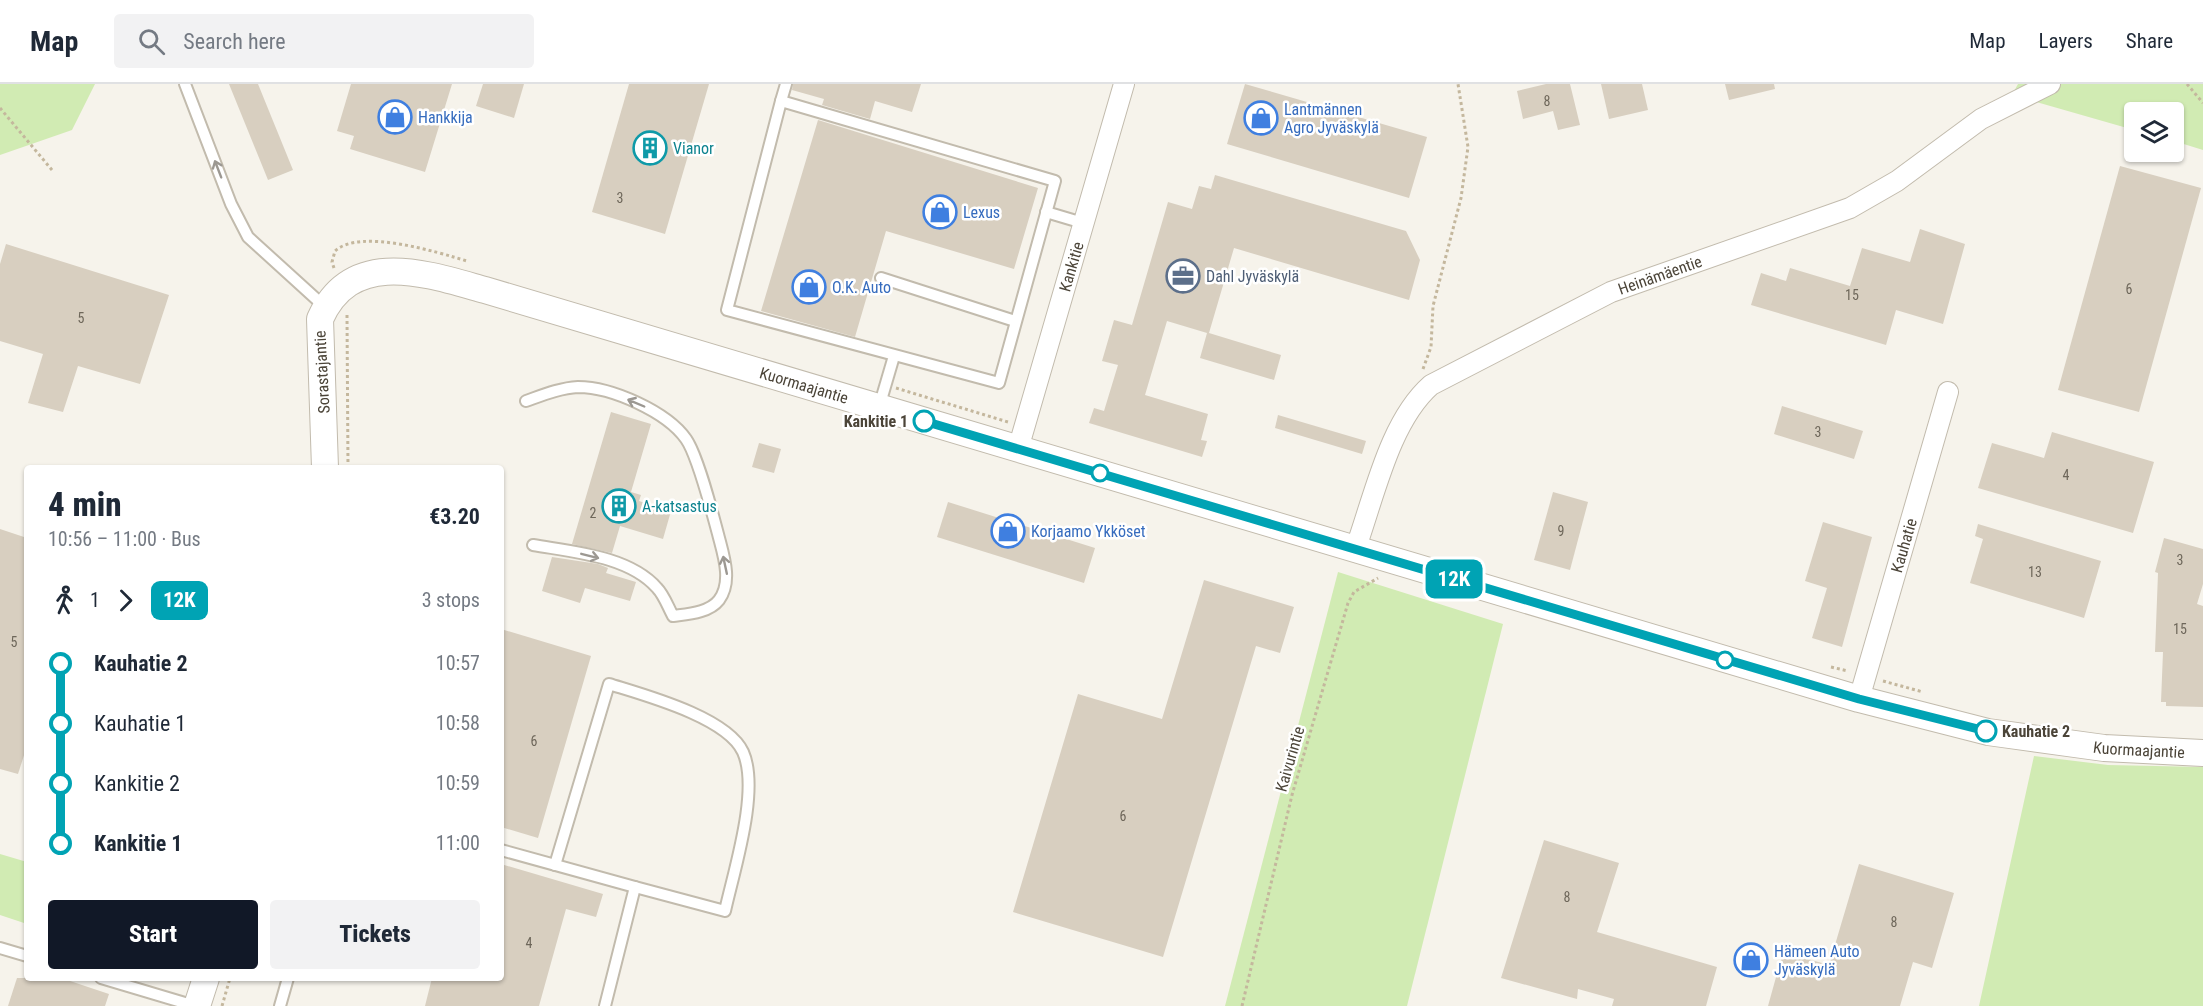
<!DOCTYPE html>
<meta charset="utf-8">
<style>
body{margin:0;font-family:"Roboto Condensed",sans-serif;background:#f2f2f3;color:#1f2937;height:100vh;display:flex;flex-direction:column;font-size:22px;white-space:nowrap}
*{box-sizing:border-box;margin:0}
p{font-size:20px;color:#747a83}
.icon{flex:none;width:33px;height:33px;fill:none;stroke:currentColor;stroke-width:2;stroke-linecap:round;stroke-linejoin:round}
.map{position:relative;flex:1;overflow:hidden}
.panel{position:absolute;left:24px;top:381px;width:480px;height:516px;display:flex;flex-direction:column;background:#fff;border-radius:6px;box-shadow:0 2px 4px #0004}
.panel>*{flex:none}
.badge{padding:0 12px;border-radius:9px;font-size:21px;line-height:39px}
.tools{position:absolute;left:2124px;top:18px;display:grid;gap:12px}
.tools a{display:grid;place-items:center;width:60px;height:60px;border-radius:6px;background:#fff;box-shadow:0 2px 4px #0004;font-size:30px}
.map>.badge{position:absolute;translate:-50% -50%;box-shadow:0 0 0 3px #fff}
.legs{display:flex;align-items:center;gap:9px;height:66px;padding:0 24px;font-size:20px}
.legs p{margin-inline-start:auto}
.summary{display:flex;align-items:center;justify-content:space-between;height:102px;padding:0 24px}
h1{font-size:33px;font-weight:800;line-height:45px}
.cta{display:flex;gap:12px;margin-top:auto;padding:12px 24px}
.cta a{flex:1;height:69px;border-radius:6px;background:#111827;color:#fff;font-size:24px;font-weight:800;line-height:69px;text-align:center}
.cta a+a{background:#f2f2f3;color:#1f2937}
ul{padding:0 24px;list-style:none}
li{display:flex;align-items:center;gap:21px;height:60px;font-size:22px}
li i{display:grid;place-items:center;width:9px;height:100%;margin:0 8px;background:currentColor}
li i::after{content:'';width:15px;height:15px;margin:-8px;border:4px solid;border-radius:50%;background:#fff}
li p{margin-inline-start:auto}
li:first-child i{background:linear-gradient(#0000 50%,currentColor 0)}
li:last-child i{background:linear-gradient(currentColor 50%,#0000 0)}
header{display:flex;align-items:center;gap:36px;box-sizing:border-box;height:84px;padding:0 30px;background:#fff;border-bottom:2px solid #e0e1e3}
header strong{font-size:28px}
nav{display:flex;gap:33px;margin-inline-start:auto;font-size:21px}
.search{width:420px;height:54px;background:#f2f2f3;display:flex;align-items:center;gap:15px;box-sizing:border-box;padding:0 21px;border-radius:6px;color:#747a83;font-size:22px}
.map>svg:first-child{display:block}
.green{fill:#d1ebb3}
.building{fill:#d8cfc0}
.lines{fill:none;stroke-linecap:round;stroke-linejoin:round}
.service-casing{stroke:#c2bbad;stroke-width:14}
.minor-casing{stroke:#c2bbad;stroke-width:22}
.tertiary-casing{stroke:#c2bbad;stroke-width:28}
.path{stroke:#c4b79d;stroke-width:3;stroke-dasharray:3 3;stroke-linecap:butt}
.service{stroke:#fff;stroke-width:10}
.minor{stroke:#fff;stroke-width:20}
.tertiary{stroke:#fff;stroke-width:26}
.oneway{stroke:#9c9892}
.line-1-casing{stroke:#fff;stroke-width:14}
.line-1{stroke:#00a3b4;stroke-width:9}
.stop-1-dot{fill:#fff;stroke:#00a3b4;stroke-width:3}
.labels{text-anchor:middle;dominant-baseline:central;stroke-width:5;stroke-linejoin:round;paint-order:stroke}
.number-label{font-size:14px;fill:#6e675a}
.shop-label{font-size:16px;fill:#366cbe;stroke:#fff;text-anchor:start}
.culture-label{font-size:16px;fill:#0d838f;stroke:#fff;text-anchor:start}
.street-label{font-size:16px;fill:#4b4438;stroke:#fff}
.service-label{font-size:16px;fill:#4e5e75;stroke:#fff;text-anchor:start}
.stop-label{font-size:16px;font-weight:bold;fill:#4b4438;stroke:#fff;text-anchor:end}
</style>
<header>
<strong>Map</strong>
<div class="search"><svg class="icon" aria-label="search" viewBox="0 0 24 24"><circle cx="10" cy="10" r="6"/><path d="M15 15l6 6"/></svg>Search here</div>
<nav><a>Map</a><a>Layers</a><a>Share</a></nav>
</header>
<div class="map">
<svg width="2203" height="922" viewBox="0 0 2203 922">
<rect width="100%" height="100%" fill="#f6f3eb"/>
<g class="green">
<path d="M0,0H95L72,46L0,71Z"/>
<path d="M2018,0H2203V66L2174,57V28H2134V46L2012,11Z"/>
<path d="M1338,488L1503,540L1407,922H1225Z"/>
<path d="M2034,672L2108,681L2203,683V922H1979Z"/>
<path d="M0,770L27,778V840L0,831Z"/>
</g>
<g class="building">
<path d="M229,0H258L293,86L268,96Z"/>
<path d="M351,0H452L425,88L350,65L354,52L337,47Z"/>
<path d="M483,0H524L514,34L476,22Z"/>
<path d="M629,0H709L665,150L592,128Z"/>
<path d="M793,0H921L912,28L875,17L870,35L822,21L824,15L792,6Z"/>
<path d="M1245,0L1427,53L1409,114L1227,60Z"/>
<path d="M1546,0H1570L1580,41L1558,46L1553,27L1523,35L1517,7Z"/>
<path d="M1601,0H1642L1648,26L1609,35Z"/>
<path d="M1725,0H1774L1775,5L1729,16Z"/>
<path d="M818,36L1038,104L1014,185L886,147L855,253L761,227Z"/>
<path d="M2120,82L2201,104L2139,328L2058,306Z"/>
<path d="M1215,91L1406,147L1420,176L1409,216L1234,164L1209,249L1281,271L1274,296L1200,274L1207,249L1167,237L1145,311L1208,330L1201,356L1207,357L1202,373L1089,339L1094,324L1104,327L1118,281L1102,277L1114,236L1132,241L1168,118L1192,125L1199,102L1211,105Z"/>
<path d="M1920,145L1965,160L1943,240L1896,226L1886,261L1751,221L1761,189L1786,197L1790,184L1850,202L1862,164L1910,178Z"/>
<path d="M6,160L169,211L140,300L78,282L63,328L28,319L43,270L0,257V180Z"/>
<path d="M1782,322L1863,347L1854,375L1774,350Z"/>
<path d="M611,328L651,340L631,408L641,411L639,417L671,427L663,455L620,442L612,469L572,460Z"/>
<path d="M1278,331L1366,357L1362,370L1275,344Z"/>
<path d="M2052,348L2154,378L2133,449L1978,404L1992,359L2044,374Z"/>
<path d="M759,359L781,365L774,389L752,383Z"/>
<path d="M1553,408L1588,418L1570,486L1534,476Z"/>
<path d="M948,418L1095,464L1084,499L937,453Z"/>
<path d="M1823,438L1872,453L1842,563L1812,554L1827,504L1805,497Z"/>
<path d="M1978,440L2101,477L2084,534L1970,499L1983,455L1975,452Z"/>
<path d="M0,445L27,454V662L18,690L0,685Z"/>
<path d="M2164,454L2203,465V500L2197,520L2203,522V623L2166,622V618H2161L2163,568H2155L2158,489L2155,488Z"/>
<path d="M552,473L598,480L608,484L606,489L636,498L630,517L585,504L580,519L542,507Z"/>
<path d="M1204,496L1294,523L1280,569L1256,562L1163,873L1013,828L1078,610L1162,635Z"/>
<path d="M501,545L591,572L538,754L501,743Z"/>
<path d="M1544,756L1619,779L1597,848L1717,883L1706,922H1612L1614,915L1578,905L1577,915L1501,894Z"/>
<path d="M501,780L603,810L596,833L566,825L539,922H425L432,894H501Z"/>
<path d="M1859,780L1954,809L1932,884L1913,878L1900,922H1768L1783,868L1829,881Z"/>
<path d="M17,894H61L109,910L105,922H8Z"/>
</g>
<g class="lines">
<defs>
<g id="service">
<path d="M185,0L231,120L248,153L325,223"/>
<path d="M781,17L1055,97L999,299L727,226Z"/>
<path d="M781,17L786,0"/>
<path d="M1046,128L1083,139"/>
<path d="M881,194L1015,237"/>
<path d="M526,317C543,311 560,304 578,303C612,303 667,328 686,355C698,372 712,428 718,450C723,470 733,497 719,516C709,529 687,530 673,532C668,523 664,511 657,504C629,472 573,468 533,461"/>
<path d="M879,323L894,272"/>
<path d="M501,766L635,803L605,922"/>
<path d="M555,781L609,600C644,611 727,633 743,668C760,706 734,786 725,827L635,803"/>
<path d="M0,864L27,872"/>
<path d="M101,894L195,922"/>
<path d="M280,922L288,894"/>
</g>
<g id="minor">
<path id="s1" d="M1018,365L1124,0"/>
<path id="s2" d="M1355,466C1374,414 1389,338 1431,301L1611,208L1850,124L1897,97L1981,35L2050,0"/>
<path id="s3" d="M1859,615L1948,308"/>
</g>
<g id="tertiary">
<path id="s4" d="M325,384L320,235C352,163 427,190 485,206L1859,615L1988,648L2104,664L2203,669"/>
<path d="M197,922L206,894"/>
</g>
</defs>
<use href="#service" class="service-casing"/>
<use href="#minor" class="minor-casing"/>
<use href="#tertiary" class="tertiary-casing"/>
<g class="path">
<path d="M2187,0L2203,19"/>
<path d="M0,24L52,86"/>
<path d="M334,184L332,178L335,167C360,144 437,168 467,177"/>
<path d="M347,231L348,383"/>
<path d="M1423,285L1431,263L1433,222L1461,114L1468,63L1458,0"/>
<path d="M896,304L1008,338"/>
<path d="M1831,583L1848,587"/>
<path d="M1883,597L1923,608"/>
<path d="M222,922L230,894"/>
<path d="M1242,922L1292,711L1348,519L1354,508L1378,494"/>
</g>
<use href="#service" class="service"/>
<use href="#minor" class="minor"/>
<use href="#tertiary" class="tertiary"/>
</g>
<defs><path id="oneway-shaft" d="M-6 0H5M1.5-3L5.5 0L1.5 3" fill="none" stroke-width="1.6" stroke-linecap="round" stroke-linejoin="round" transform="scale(1.5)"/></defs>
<g class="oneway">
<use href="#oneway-shaft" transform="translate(218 85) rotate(-111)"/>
<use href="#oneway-shaft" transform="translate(636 319) rotate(-157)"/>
<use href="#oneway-shaft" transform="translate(590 472) rotate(14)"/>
<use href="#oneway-shaft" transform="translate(725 481) rotate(-102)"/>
</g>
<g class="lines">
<defs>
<path id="line-1" d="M924,337L1859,615L1986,647"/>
</defs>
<use href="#line-1" class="line-1-casing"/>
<use href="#line-1" class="line-1"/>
</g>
<defs>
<symbol id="shop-ring" viewBox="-11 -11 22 22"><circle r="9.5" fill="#fff" stroke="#3f7fe0" stroke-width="1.5"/><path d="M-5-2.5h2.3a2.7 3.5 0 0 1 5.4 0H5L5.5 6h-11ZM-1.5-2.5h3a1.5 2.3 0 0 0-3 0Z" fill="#3f7fe0"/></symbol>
<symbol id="building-ring" viewBox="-11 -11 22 22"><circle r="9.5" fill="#fff" stroke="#0f9aa8" stroke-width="1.5"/><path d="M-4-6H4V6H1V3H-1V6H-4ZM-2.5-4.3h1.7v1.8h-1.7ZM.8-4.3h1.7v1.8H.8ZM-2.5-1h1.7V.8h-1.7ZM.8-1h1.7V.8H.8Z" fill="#0f9aa8"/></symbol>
<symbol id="office-ring" viewBox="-11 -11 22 22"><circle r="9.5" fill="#fff" stroke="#5c6f8a" stroke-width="1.5"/><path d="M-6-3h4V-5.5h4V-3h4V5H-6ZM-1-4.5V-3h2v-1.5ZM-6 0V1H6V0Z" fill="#5c6f8a"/></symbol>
</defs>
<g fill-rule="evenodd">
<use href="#shop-ring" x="376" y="14" width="38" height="38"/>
<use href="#shop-ring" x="1242" y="15" width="38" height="38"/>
<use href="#building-ring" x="631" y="45" width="38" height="38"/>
<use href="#shop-ring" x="921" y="109" width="38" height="38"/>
<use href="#office-ring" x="1164" y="173" width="38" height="38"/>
<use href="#shop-ring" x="790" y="184" width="38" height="38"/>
<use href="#building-ring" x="600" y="403" width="38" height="38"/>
<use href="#shop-ring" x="989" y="428" width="38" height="38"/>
<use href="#shop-ring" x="1732" y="857" width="38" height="38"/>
</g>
<g class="stop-1-dot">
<circle cx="924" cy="337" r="10"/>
<circle cx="1100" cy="389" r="8"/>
<circle cx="1725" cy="576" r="8"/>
<circle cx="1986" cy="647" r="10"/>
</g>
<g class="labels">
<g class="number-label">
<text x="1547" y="17">8</text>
<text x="620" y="114">3</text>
<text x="2129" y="205">6</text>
<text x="1852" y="211">15</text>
<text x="81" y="234">5</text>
<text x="1818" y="348">3</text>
<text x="2066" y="391">4</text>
<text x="593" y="429">2</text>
<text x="1561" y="447">9</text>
<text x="2180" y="476">3</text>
<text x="2035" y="488">13</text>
<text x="2180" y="545">15</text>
<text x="14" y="558">5</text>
<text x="534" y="657">6</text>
<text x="1123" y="732">6</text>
<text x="1567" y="813">8</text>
<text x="1894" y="838">8</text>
<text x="529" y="859">4</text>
</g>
<g class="shop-label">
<text x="1284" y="25">Lantmännen<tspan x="1284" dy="18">Agro Jyväskylä</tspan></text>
<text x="418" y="33">Hankkija</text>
<text x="963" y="128">Lexus</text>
<text x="832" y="203">O.K. Auto</text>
<text x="1031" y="447">Korjaamo Ykköset</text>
<text x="1774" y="867">Hämeen Auto<tspan x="1774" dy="18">Jyväskylä</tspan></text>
</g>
<g class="culture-label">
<text x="673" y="64">Vianor</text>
<text x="642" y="422">A-katsastus</text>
</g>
<g class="street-label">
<text stroke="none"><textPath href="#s1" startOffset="190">Kankitie</textPath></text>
<text stroke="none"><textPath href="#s2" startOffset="438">Heinämäentie</textPath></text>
<text transform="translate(322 288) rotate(-93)">Sorastajantie</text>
<text stroke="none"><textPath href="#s4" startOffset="669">Kuormaajantie</textPath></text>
<text stroke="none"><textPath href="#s3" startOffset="160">Kauhatie</textPath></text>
<text stroke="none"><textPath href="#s4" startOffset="2055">Kuormaajantie</textPath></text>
<text transform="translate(1290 675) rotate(-74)">Kaivurintie</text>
</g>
<g class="service-label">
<text x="1206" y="192">Dahl Jyväskylä</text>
</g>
<g class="stop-label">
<text x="908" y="337">Kankitie 1</text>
<text x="2002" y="647" text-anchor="start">Kauhatie 2</text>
</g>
</g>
</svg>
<div class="tools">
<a><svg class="icon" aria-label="layers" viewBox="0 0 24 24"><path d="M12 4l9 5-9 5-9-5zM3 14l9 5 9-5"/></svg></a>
</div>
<b class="badge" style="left:1454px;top:495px;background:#00a3b4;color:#fff">12K</b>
<section class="panel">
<div class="summary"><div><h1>4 min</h1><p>10:56 – 11:00 · Bus</p></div><b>€3.20</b></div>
<div class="legs"><svg class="icon" aria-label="walk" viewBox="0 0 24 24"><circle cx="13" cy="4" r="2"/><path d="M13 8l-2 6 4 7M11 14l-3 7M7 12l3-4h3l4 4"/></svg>1<svg class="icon" aria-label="forward" viewBox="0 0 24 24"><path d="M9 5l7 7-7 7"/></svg><b class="badge" style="background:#00a3b4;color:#fff">12K</b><p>3 stops</p></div>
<ul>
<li><i style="color:#00a3b4"></i><b>Kauhatie 2</b><p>10:57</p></li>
<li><i style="color:#00a3b4"></i><span>Kauhatie 1</span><p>10:58</p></li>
<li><i style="color:#00a3b4"></i><span>Kankitie 2</span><p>10:59</p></li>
<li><i style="color:#00a3b4"></i><b>Kankitie 1</b><p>11:00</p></li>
</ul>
<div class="cta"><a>Start</a><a>Tickets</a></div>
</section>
</div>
